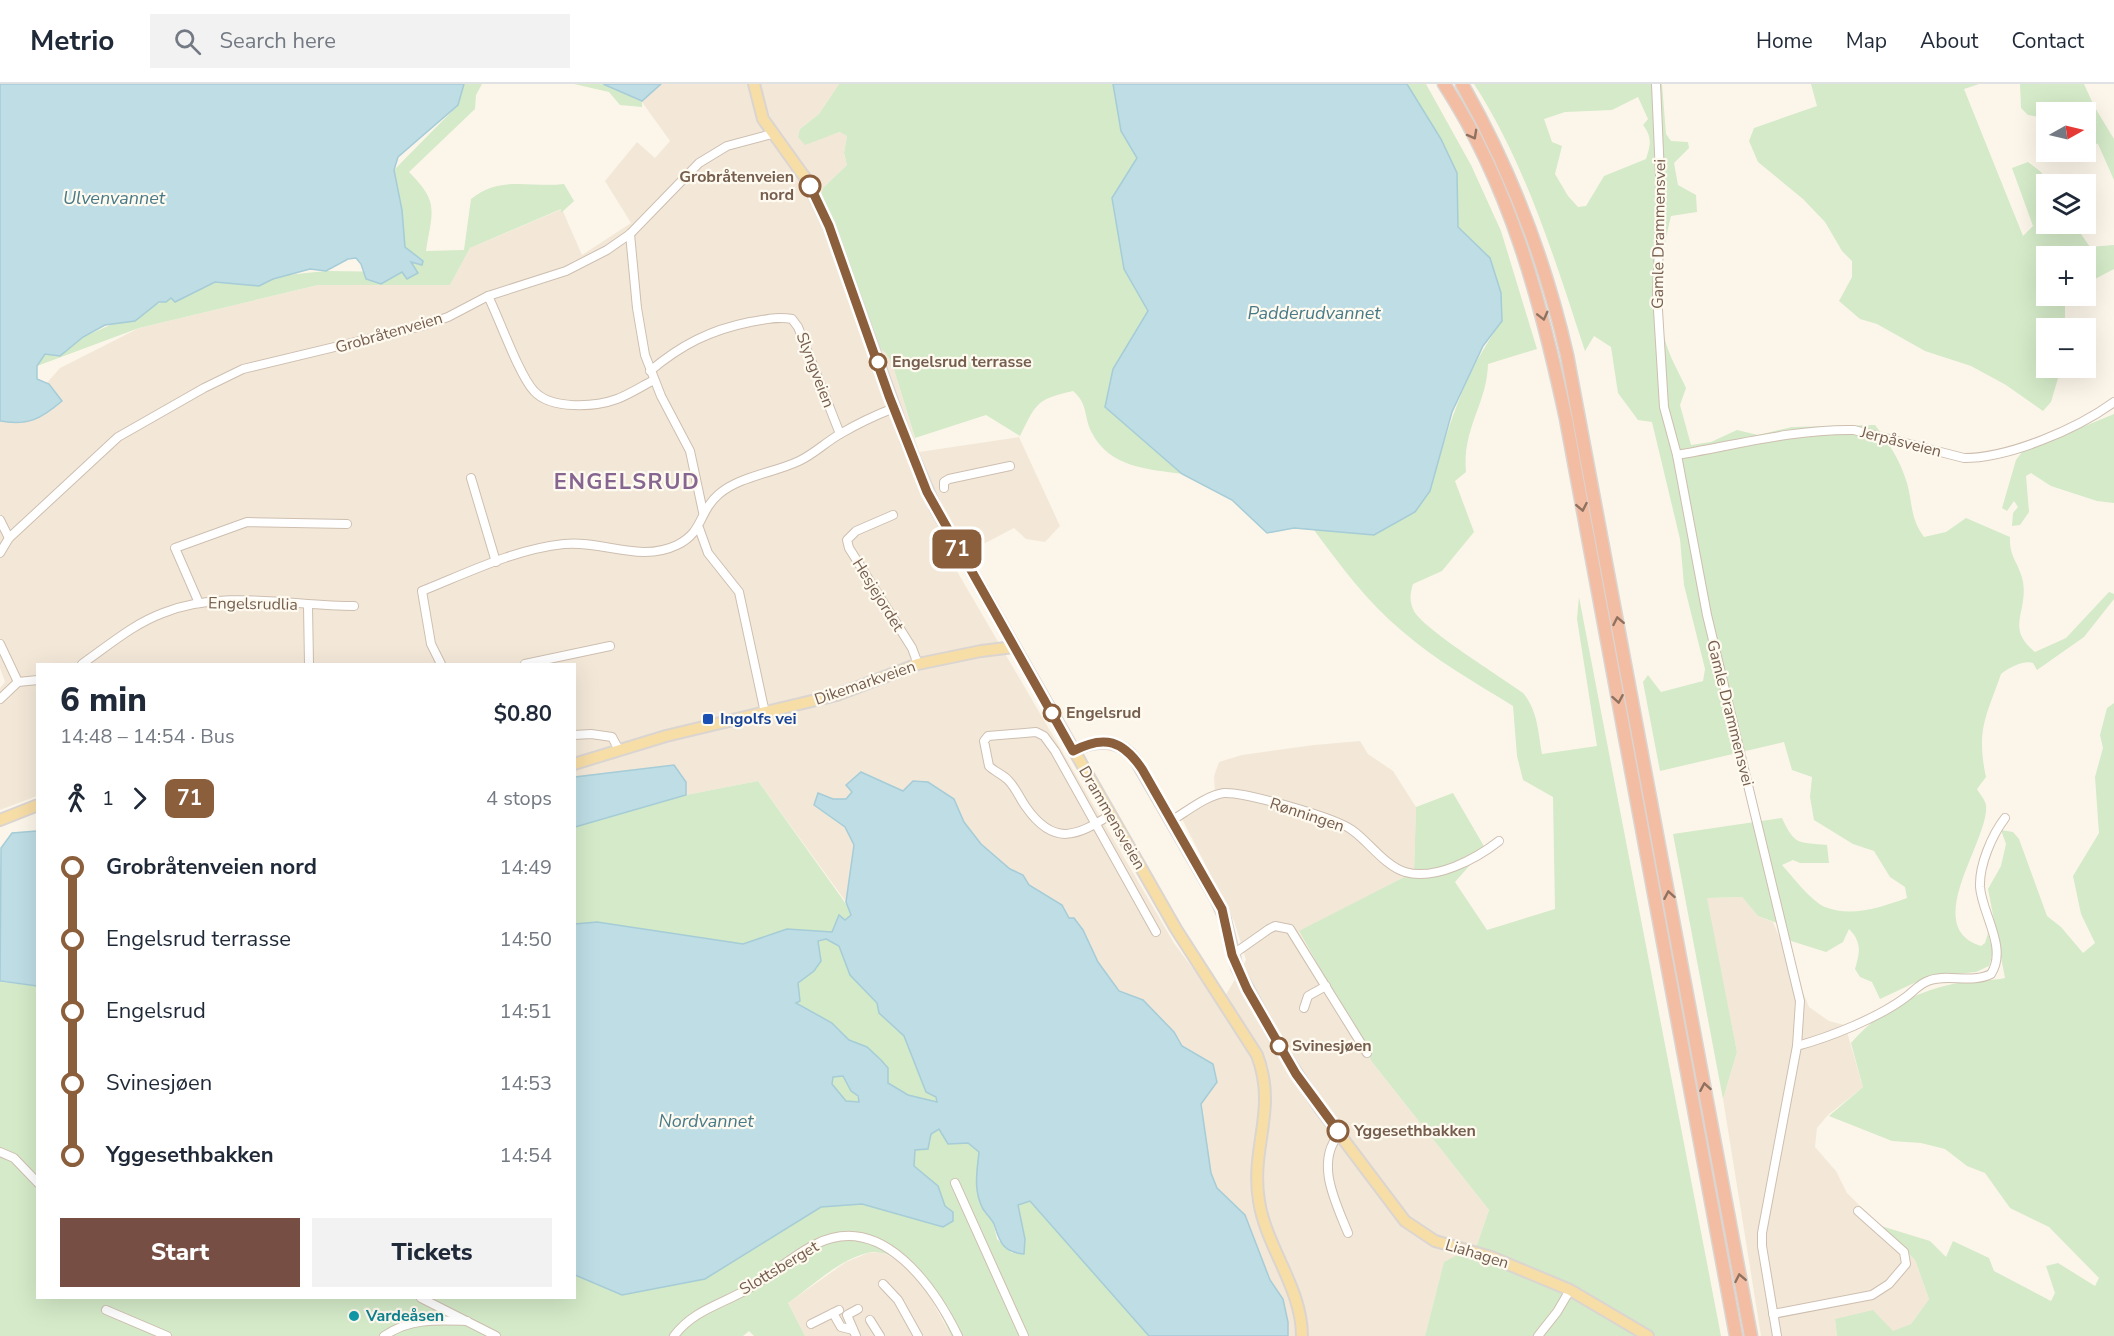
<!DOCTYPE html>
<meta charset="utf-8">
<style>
body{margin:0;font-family:"Nunito Sans",sans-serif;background:#f2f2f3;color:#1f2937;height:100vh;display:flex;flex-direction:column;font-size:22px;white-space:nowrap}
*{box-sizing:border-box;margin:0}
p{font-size:20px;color:#747a83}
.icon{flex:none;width:33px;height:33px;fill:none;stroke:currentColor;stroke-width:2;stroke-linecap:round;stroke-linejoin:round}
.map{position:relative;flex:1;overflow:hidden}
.details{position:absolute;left:36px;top:579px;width:540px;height:636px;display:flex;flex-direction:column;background:#fff;border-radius:0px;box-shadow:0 6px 24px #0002}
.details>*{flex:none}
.badge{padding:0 12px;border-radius:9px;font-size:21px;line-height:39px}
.needle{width:39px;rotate:82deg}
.controls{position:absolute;left:2036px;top:18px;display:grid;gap:12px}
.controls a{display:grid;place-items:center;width:60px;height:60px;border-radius:0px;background:#fff;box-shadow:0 6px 24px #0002;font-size:30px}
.map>.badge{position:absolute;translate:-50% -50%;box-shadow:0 0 0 3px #fff}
.legs{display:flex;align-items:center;gap:9px;height:66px;padding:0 24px;font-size:20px}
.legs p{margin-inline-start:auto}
.headline{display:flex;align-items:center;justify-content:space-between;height:102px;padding:0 24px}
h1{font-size:33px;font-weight:800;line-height:45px}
.cta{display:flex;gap:12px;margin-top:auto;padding:12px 24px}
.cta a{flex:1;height:69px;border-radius:0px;background:#764e44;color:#fff;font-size:24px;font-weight:800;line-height:69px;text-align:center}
.cta a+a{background:#f2f2f3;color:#1f2937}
ul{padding:0 24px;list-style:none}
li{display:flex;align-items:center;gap:21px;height:72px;font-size:22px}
li i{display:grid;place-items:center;width:9px;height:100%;margin:0 8px;background:currentColor}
li i::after{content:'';width:15px;height:15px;margin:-8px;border:4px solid;border-radius:50%;background:#fff}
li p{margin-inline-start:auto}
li:first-child i{background:linear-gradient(#0000 50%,currentColor 0)}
li:last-child i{background:linear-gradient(currentColor 50%,#0000 0)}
header{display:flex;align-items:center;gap:36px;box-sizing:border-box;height:84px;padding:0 30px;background:#fff;border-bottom:2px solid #e0e1e3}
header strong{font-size:28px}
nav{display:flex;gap:33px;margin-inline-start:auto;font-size:21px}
.search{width:420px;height:54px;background:#f2f2f3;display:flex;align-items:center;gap:15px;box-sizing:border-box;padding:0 21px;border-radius:0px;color:#747a83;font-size:22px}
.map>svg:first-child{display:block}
.residential{fill:#f3e8d8}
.green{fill:#d4eac8;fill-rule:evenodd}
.water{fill:#bedde5;stroke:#a5ccd7;stroke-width:1.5;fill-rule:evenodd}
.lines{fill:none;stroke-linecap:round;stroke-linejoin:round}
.minor-casing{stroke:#cebfb0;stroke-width:10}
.major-casing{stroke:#dbd5d1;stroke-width:14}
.highway-casing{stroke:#dbd5d1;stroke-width:15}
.minor{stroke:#fff;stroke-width:8}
.major{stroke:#f7dda6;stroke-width:10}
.highway{stroke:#f3bda4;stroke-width:12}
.oneway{stroke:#8f715f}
.line-1-casing{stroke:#fff;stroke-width:14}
.line-1{stroke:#8b5e3c;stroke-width:9}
.stop-1-dot{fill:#fff;stroke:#8b5e3c;stroke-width:3}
.transit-dot{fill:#1a4fb4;stroke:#fefaf0;stroke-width:2}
.culture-dot{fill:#0f9aa8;stroke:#fefaf0;stroke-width:2}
.labels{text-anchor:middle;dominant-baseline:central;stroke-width:4.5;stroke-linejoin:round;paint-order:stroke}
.stop-label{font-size:16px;font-weight:bold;fill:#765e4e;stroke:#fefaf0;text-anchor:start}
.street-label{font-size:16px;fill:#765e4e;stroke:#fefaf0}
.transit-label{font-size:16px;font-weight:bold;fill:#164399;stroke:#fefaf0;text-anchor:start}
.culture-label{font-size:16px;font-weight:bold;fill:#0d838f;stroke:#fefaf0;text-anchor:start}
.water-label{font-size:18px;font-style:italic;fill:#487a88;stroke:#fefaf0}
.district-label{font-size:22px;font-weight:bold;letter-spacing:1.5px;fill:#866691;stroke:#fefaf0}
</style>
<header>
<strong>Metrio</strong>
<div class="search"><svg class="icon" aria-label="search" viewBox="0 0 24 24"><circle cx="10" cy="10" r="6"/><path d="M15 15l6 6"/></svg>Search here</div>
<nav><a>Home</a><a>Map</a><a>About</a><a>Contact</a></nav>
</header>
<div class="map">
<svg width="2114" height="1252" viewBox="0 0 2114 1252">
<rect width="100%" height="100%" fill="#fcf6ea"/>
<g class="residential">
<path d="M661,0H839L819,30L800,45L829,52L841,48L847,52L844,69L847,81L823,104L885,268L892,279L919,368L1019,353L1060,442L1045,458L1026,455L1014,444L951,477L1174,859L1220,921L1246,876L1234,837L1179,729L1215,710L1214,692L1219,678L1242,671L1314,661L1360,657L1368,670L1393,687L1416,723L1414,788L1299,848L1372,978L1489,1126L1477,1161L1444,1179L1425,1252H1288V1238L1283,1215L1270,1196L1245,1131L1217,1104L1211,1089L1201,1020L1217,998L1213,980L1182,962L1174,948L1143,916L1119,907L1098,878L1083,846L1074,834H1069L1029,801L1023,791L1010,785L981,760L964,738L954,715L903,707L874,693L846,715H833L814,722L845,743L854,761L846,818L758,697L686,711V697L674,681L575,693L574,580H38L37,712L0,726V604L5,598L0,584V338L13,337L60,284L139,244L318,201H450L470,164L562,125L582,171L631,139L605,97L637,58L655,74L670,57L642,18Z"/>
<path d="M1742,813L1758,832L1773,838L1809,923L1829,937L1845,941L1863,1003L1828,1031L1817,1044L1815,1063L1836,1087L1847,1109L1915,1176L1929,1215L1911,1240L1893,1248L1835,1235L1837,1252H1761L1723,1015L1737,968L1706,814Z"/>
<path d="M881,1168L896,1175L911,1187L928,1209L951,1252H805L788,1219L846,1178L868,1169Z"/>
</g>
<g class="green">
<path d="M464,0H482L476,11L475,25L409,88C440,119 432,127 426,167L464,166L471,115C500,91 530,104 564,100L574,117L561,129V125L470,164L450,201H318L139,244L37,282L45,270L171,214L215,198L326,187L402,188C406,153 401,120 394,86L458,21Z"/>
<path d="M574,0H602L642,18V23L620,21L609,8Z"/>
<path d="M839,0H1113L1121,47L1137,74L1124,185L1148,227L1113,285L1105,323L1182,390C1148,385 1110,384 1092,349C1083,332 1089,321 1073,307C1036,315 1036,320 1020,352L986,331L915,354L892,279L885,268L874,261L818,124L823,104L847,81L844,69L847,52L840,48L805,61L798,53L800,45L819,30Z"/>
<path d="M1407,0H1426L1471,81L1501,147L1537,265L1488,280C1487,320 1462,344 1466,388L1455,397L1474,448L1442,487L1413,500C1410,510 1409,517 1414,527C1423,545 1503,594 1523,609C1538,627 1538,648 1542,670L1597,662L1577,535L1579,513L1721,1252H1425L1444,1178L1477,1161L1489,1126L1372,978L1299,847L1414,788L1416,723L1453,709L1485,764L1455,798L1487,846L1555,825L1553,713L1523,696L1517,672L1513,622C1476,599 1435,576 1402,547C1368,519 1340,481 1314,446L1330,447L1430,407C1448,343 1463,291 1502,237L1490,174L1458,143L1457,89L1441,55Z"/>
<path d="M1474,0H1662L1666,50L1671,57L1688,58L1689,64L1674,79L1678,101L1696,111L1697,128L1671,132C1662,168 1655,215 1664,252C1668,270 1678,287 1686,304L1680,321L1691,361L1711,358L1737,346L1758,351L1792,343L1875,341C1889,359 1900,376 1907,399C1913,421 1910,434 1924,453L1946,448L1966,434L2010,453C2009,474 2020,480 2023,498C2028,529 2005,544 2035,568L2066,554L2109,508L2114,510V515L2084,553L2037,586L2033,579C2024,576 2008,584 2001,590C1986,633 1976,646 1986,693L1977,705C1980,710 1985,716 1986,721C1990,756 1919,843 1981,862L1985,859L1988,849L1993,868L1989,882L1976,888L1927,893L1880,915L1872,898L1860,893L1855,885C1860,868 1862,858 1849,845L1843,858L1826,868L1791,857L1777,839L1758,832L1742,813L1707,814L1737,968L1723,1015L1673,750L1782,734C1795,762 1798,758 1827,761L1829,779H1800L1793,776L1782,781C1792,792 1811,817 1825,823C1852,834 1881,823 1907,814L1905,803L1890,793L1874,767L1853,760L1814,736L1810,713L1812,693L1792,686L1784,658L1660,687L1643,598L1648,591L1661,608L1703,597L1705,585L1684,501L1680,455L1652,338L1638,336L1618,309L1611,263L1594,252L1585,267C1555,176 1526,80 1474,0ZM1638,13L1648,35L1643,41C1652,53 1651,60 1646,75L1604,92L1586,122L1578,123L1568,112L1555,90L1562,62L1552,58L1544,35L1565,28L1612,26Z"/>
<path d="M1811,0H1979L1964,5L2023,152L2033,142L2012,84L2028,78L2041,88L2049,100H2046V140H2074L2090,163L2114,161V185L2095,195L2085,208V172H2046V212H2080L2065,222V244H2046V284H2061L2051,318L2043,327L2006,301L1971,282L1925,267L1877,240L1860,235L1839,217L1852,193V177L1842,167L1825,138L1803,115L1758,78L1749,57L1754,44L1817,22Z"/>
<path d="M2020,0H2084L2094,22L2114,55V96L2098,60L2085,58V28H2046V34L2028,31L2021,24Z"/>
<path d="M2114,330V419L2097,417L2051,402L2031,389L2026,392L2029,428L2020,441L2012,442L2013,429L2018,423L2014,417L2007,427L2002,424L2016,376L2022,368Z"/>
<path d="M2114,619V1252H1837L1835,1235L1873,1226L1893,1247L1911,1240L1929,1215L1915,1176L1881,1142L1930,1157L1946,1173L1953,1157L1989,1174L1994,1187L2051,1217L2055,1209L2046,1182L2058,1179L2095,1202L2099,1194L2049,1143L2010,1124L1985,1089L1967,1082L1945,1065L1921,1059L1892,1057L1829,1032L1863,1003L1851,959C1878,927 1921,904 1964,898C1977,896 1992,897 2005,894L1988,805L2001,782L2006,760L2001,746L2013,748L2019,755L2047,832L2061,843L2083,869L2095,859L2081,830L2073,792L2099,749L2095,693L2103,664L2100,651L2107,624Z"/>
<path d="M758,697L851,827L852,831L845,836L839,832L832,848L787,845L743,860L575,840V743L686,711Z"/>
<path d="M826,855L839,861L850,891L877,919L879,929L904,952L926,1008L936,1013L938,1018L908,1011L888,999V984L867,963L849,956L832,939L796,918L798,899L814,887L821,877L818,857Z"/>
<path d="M0,898L37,902L38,1214H574L575,1191L623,1211L705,1195L821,1123L862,1120L943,1143C947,1109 940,1103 914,1082L915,1066L930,1059L931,1050L939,1045L948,1060L968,1059L979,1068L976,1099L984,1128L993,1138L997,1155L1012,1169L1025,1155L1018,1120L1030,1117L1149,1252H951C939,1224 905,1159 867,1169C839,1176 812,1202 788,1219L805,1252H754L749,1247L743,1252H0Z"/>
<path d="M843,992C845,994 859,1015 860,1018L846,1017L832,1000L833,993Z"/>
</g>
<g class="water">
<path d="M0,0H464L458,21L398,73L394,86L402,126L405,163L423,177L422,181L411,178L418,189L407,195L402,188L381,200L366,195L361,180L356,174L348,175L326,187L310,185L273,195L259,202L215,198L175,218L171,214L166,218H159L135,237L105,241L83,253L60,272L45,270L37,282V295L49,300L62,317C41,335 28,342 0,337Z"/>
<path d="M603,0H661L642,17Z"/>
<path d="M1113,0H1407L1441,55L1457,89L1458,143L1490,174L1501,209L1502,237L1483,262L1452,328L1430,407L1415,428L1374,451L1294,444L1267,449L1232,416L1182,390L1105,323L1113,285L1148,227L1124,185L1112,114L1137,74L1121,47Z"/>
<path d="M674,681L686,698V711L575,743V693Z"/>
<path d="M861,688L903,707L913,697L928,698L954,715L964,738L981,760L1010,785L1023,791L1029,801L1062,821L1069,834H1074L1083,846L1098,878L1119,907L1143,916L1174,948L1182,962L1213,980L1217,998L1201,1020L1211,1089L1217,1104L1245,1131L1270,1196L1283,1215L1288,1238V1252H1149L1030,1117L1018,1121L1025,1155L1024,1170C1002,1168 1000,1158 994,1140C991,1134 986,1130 983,1125C973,1106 977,1088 979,1068L968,1059L948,1060L939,1045L931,1050L928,1065L915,1066L914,1082L938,1102L945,1122L953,1128V1137L943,1143L862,1120L821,1123L705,1195L622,1211L575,1191V840L597,838L743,860L787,845L832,848L839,831L845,836L851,831L846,818L854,761L845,743L814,721L818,709L833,715H846L852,708L846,701ZM826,855L839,862L850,891L877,919L879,929L904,952L926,1008L936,1013L937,1018L908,1011L888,999V984L881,976L867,963L849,956L832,939L796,919L800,917L798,899L814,887L821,877L818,857ZM843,992L851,1007L858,1012L859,1018L846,1017L832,1000L833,993Z"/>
<path d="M37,747H38L37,902L0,897L1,764L12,749Z"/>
</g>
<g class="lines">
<defs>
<g id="minor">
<path d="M1656,0L1661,114L1657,210L1664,323L1677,371L1707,531L1800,917L1797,962L1762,1149V1162L1777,1252"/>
<path d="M630,150L637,224L645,271L661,312L690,367L703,428"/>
<path d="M488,212C499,234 519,291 534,307C551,326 595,323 617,315C630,310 642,302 654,296"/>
<path d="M650,287C681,261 710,246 750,238C764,236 777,232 792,235L798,243L840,350"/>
<path d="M1677,371C1735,361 1795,345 1854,346L1964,374C2009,374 2077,345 2114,318"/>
<path d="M471,394L496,478"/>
<path d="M944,404V398L949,395L1010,382"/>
<path d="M893,431L856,447L847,456L849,464L912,564L918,580"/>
<path d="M0,436L9,454"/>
<path d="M699,444L708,469L739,508L765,629"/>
<path d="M0,469L9,454L118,353L204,304L243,285L422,242L448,233L488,212L566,187L607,166L630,150L699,79L727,62L772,50"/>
<path d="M199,519L175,464L247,438L347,440"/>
<path d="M308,522L309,580"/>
<path d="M0,560L18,598"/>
<path d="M82,580C108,562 133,540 163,529C223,505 292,522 354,522"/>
<path d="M441,580L431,560L422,507C467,489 515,465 564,460C602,456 640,479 677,461C704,448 698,428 719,410C740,392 774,389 799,377C814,370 826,358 840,350C857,340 876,331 894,324"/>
<path d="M525,580L610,562"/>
<path d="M0,615L18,598L38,596"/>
<path d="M574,651L591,650L612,653L619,666"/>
<path d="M1110,731C1077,752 1054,763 1026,723C1020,715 1016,704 1008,696C1002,690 995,688 989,682L984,657L988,652L1036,648L1044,652L1055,667L1156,848"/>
<path d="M1171,737C1186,728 1207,711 1224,709C1245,708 1334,733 1352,746C1369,758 1385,782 1405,788C1435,797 1476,775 1499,757"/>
<path d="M1232,871L1269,845L1275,842L1290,845L1367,969"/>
<path d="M1304,924L1308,912L1326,902"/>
<path d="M1797,962C1830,953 1878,934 1906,913C1913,908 1919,900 1928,897C1945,889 1972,900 1991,890C2008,864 1982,830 1980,803C1979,781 1992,751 2005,734"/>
<path d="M1340,1049C1314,1078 1336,1119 1348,1149"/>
<path d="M0,1068L14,1074L38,1099"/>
<path d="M955,1099L1024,1252"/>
<path d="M883,1200L898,1216L918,1252"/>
<path d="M421,1214L496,1252"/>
<path d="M106,1226L167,1252"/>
<path d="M833,1229L841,1243L853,1246"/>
<path d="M1773,1230L1872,1211L1889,1200L1906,1180L1904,1168L1858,1127"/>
<path d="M870,1236L880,1252"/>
<path d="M811,1240L839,1226"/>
<path d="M384,1252C410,1234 436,1236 467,1237"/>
<path d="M674,1252C694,1225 724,1220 751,1203C773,1190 793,1171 816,1160C882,1127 934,1203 958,1252"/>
<path d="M856,1252L847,1231L858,1225"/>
<path d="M1538,1252L1557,1228L1570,1206"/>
</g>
<g id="major">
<path d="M754,0L763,35L806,95L829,142L907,358L936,425L1176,845L1257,971C1278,1026 1250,1063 1259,1117C1266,1163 1302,1204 1302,1252"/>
<path d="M1073,667C1097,655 1120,654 1136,677L1216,815L1225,835L1237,884L1279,962L1319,1023L1405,1137L1435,1157L1491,1173L1570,1206L1648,1252"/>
<path d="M574,680L666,652L837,611L918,580L981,567L1014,563"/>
<path d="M0,736L38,721"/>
</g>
<g id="highway">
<path d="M1444,0C1510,101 1541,218 1566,335L1736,1252"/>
<path d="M1462,0C1511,86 1545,175 1567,271L1751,1252"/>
</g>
</defs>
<use href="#minor" class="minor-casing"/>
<use href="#major" class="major-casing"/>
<use href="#highway" class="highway-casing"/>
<use href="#minor" class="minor"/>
<use href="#major" class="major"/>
<use href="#highway" class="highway"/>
</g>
<defs><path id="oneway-chevron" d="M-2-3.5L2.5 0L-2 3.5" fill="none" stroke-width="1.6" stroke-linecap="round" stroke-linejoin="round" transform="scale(1.5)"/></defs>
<g class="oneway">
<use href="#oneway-chevron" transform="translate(1473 51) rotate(61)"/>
<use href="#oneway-chevron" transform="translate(1543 232) rotate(76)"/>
<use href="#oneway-chevron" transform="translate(1582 423) rotate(79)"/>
<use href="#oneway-chevron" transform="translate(1618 537) rotate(-101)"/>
<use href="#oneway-chevron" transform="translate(1618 615) rotate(80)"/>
<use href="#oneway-chevron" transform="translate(1669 811) rotate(-100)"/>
<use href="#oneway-chevron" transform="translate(1705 1003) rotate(-100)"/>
<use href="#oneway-chevron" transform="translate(1740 1194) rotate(-101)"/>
</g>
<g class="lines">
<defs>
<path id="line-1" d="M810,102L829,142L889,312L927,408L1073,667C1105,650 1123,657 1142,685L1222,825L1232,871L1247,905L1296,990L1338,1047"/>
</defs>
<use href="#line-1" class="line-1-casing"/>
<use href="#line-1" class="line-1"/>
</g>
<g class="stop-1-dot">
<circle cx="810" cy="102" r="10"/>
<circle cx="878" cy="278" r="8"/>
<circle cx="1052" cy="629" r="8"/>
<circle cx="1279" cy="962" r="8"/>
<circle cx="1338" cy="1047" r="10"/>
</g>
<rect class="transit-dot" x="702" y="629" width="12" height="12" rx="3"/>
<circle class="culture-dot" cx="354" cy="1232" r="6"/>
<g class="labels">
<g class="stop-label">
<text x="794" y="93" text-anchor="end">Grobråtenveien<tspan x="794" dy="18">nord</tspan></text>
<text x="892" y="278">Engelsrud terrasse</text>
<text x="1066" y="629">Engelsrud</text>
<text x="1292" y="962">Svinesjøen</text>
<text x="1354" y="1047">Yggesethbakken</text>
</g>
<g class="street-label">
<text transform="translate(1659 150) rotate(-89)">Gamle Drammensvei</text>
<text transform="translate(389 249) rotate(-16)">Grobråtenveien</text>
<text transform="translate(815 286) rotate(69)">Slyngveien</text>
<text transform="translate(1901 358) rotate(14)">Jerpåsveien</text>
<text transform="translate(878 511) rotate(58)">Hesjejordet</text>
<text transform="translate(253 520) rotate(1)">Engelsrudlia</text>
<text transform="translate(865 599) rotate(-19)">Dikemarkveien</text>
<text transform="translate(1730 629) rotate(76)">Gamle Drammensvei</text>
<text transform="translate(1307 731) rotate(18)">Rønningen</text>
<text transform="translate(1112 734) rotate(60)">Drammensveien</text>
<text transform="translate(1477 1170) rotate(17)">Liahagen</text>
<text transform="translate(779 1184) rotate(-31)">Slottsberget</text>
</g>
<g class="transit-label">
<text x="720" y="635">Ingolfs vei</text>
</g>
<g class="culture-label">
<text x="366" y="1232">Vardeåsen</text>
</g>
<g class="water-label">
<text x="114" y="114">Ulvenvannet</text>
<text x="1314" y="229">Padderudvannet</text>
<text x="706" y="1037">Nordvannet</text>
</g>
<g class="district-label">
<text x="627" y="398">ENGELSRUD</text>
</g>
</g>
</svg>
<div class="controls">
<a><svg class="needle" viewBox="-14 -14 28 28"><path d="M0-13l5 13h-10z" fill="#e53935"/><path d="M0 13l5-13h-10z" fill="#747a83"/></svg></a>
<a><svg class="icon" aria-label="layers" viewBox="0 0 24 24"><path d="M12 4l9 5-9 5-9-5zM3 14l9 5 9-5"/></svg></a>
<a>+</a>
<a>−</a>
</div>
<b class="badge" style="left:957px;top:465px;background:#8b5e3c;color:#fff">71</b>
<section class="details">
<div class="headline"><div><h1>6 min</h1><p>14:48 – 14:54 · Bus</p></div><b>$0.80</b></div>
<div class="legs"><svg class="icon" aria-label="walk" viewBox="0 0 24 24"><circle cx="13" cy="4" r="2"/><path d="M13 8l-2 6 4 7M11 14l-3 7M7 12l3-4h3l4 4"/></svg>1<svg class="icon" aria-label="forward" viewBox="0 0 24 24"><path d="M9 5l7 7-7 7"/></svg><b class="badge" style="background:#8b5e3c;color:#fff">71</b><p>4 stops</p></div>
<ul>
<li><i style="color:#8b5e3c"></i><b>Grobråtenveien nord</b><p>14:49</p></li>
<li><i style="color:#8b5e3c"></i><span>Engelsrud terrasse</span><p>14:50</p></li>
<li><i style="color:#8b5e3c"></i><span>Engelsrud</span><p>14:51</p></li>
<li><i style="color:#8b5e3c"></i><span>Svinesjøen</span><p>14:53</p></li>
<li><i style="color:#8b5e3c"></i><b>Yggesethbakken</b><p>14:54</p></li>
</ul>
<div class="cta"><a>Start</a><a>Tickets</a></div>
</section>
</div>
